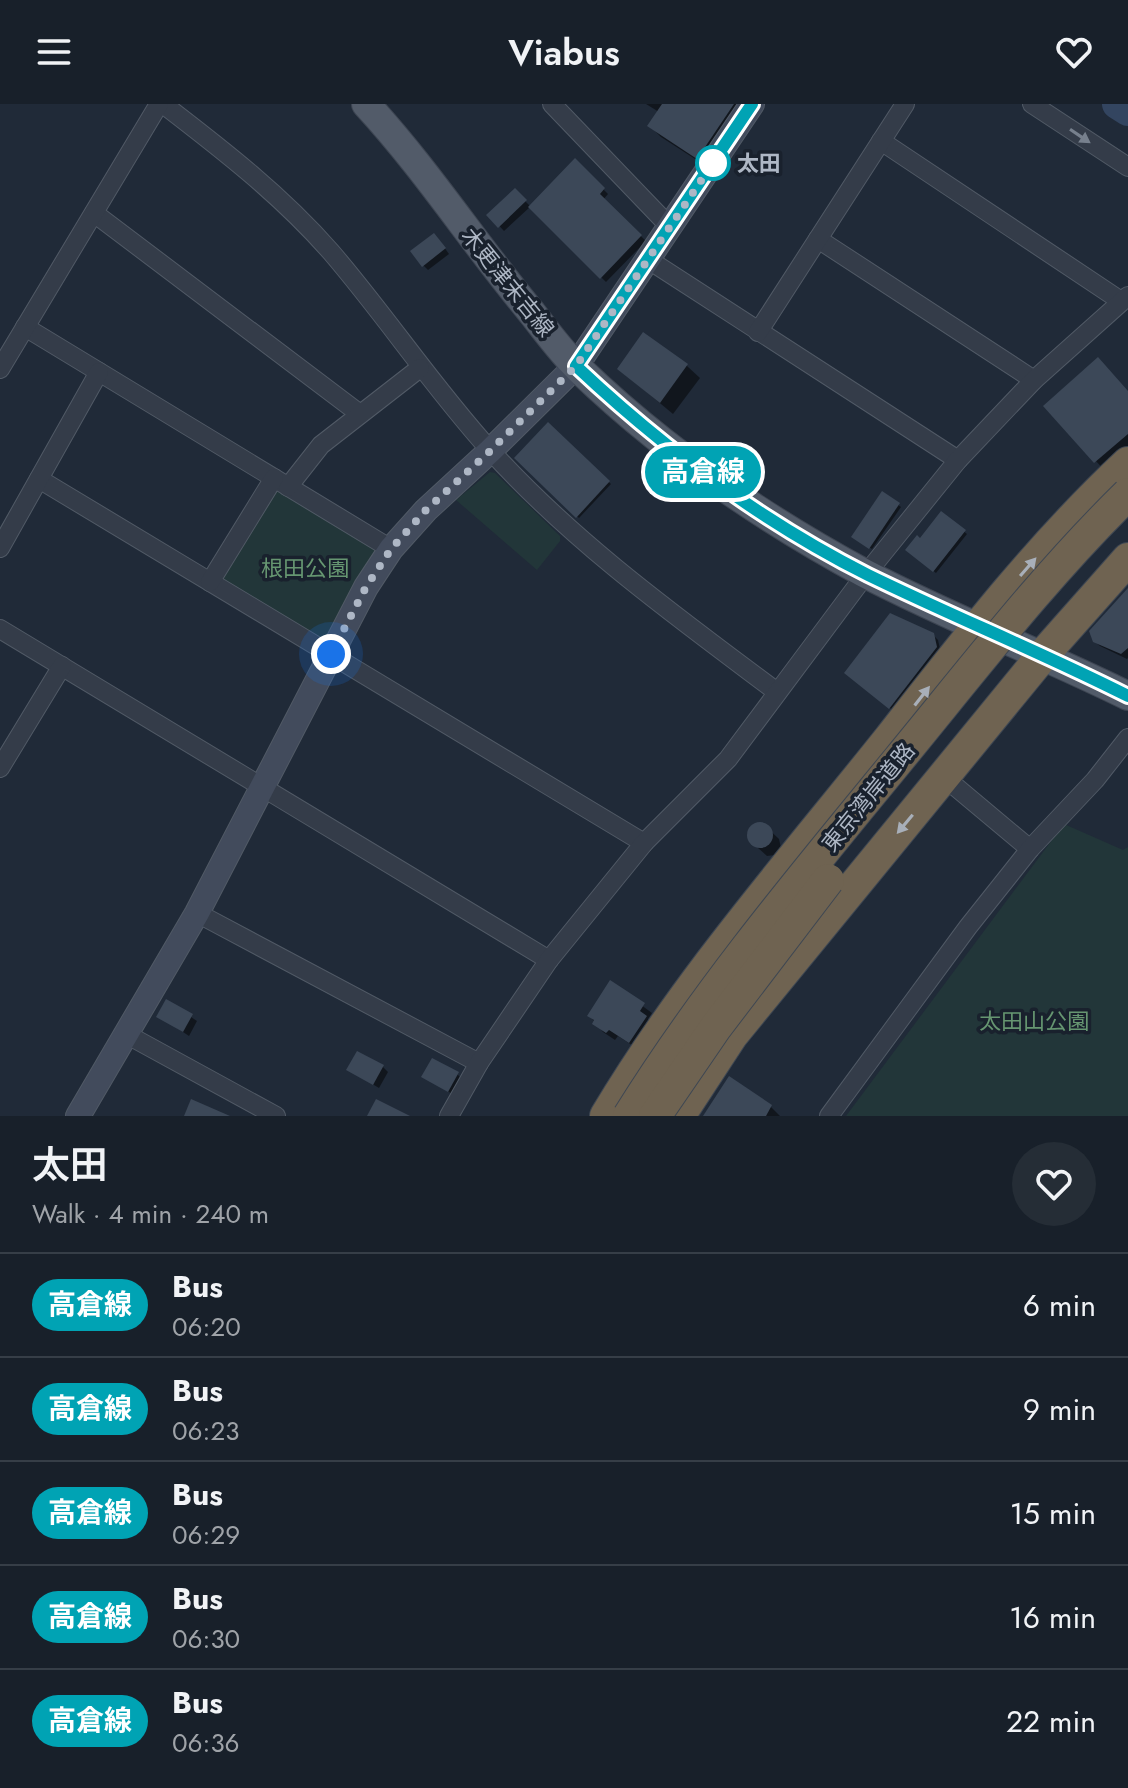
<!DOCTYPE html>
<meta charset="utf-8">
<style>
body{margin:0;font-family:Jost,"Noto Sans JP",sans-serif;background:#252d36;color:#f1f3f6;height:100vh;display:flex;flex-direction:column;font-size:30px;white-space:nowrap}
*{box-sizing:border-box;margin:0}
p{font-size:26px;color:#9fa3a8}
.icon{flex:none;width:44px;height:44px;fill:none;stroke:currentColor;stroke-width:2;stroke-linecap:round;stroke-linejoin:round}
.map{position:relative;height:1012px;overflow:hidden}
.side{display:flex;flex-direction:column;background:#18202a;flex:1}
.side>*{flex:none}
.badge{padding:0 16px;border-radius:26px;font-size:28px;line-height:52px}
.you{position:absolute;width:40px;height:40px;margin:-20px;border:6px solid #fff;border-radius:50%;background:#1a73e8;box-shadow:0 0 0 12px #1a73e833}
.map>.badge{position:absolute;translate:-50% -50%;box-shadow:0 0 0 4px #fff}
.round{display:grid;place-items:center;flex:none;width:84px;height:84px;border-radius:42px;background:#252d36}
.headline{display:flex;align-items:center;justify-content:space-between;height:136px;padding:0 32px}
h1{font-size:38px;font-weight:600;line-height:60px}
ul{padding:0;list-style:none}
li{display:flex;align-items:center;gap:24px;height:104px;padding:0 32px;border-top:2px solid #363e47}
li div{flex:1}
li b{display:block;font-size:30px}
li em{font-style:normal}
li .badge{min-width:88px;font-weight:700;text-align:center}
header{display:flex;justify-content:space-between;align-items:center;height:104px;padding:0 32px;background:#18202a;font-size:36px;font-weight:600}
.map>svg:first-child{display:block}
.green{fill:#223639}
.shadow{fill:#0007}
.lines{fill:none;stroke-linecap:round;stroke-linejoin:round}
.river{stroke:#334560;stroke-width:30}
.building{fill:#3c4858}
.street-casing{stroke:#515a66;stroke-width:20}
.secondary-casing{stroke:#515a66;stroke-width:26}
.primary-casing{stroke:#3d4552;stroke-width:30}
.highway-casing{stroke:#3e4753;stroke-width:34}
.street{stroke:#343c49;stroke-width:18}
.secondary{stroke:#424b5c;stroke-width:24}
.primary{stroke:#525b69;stroke-width:28}
.highway{stroke:#6f6351;stroke-width:32}
.highway-bridge-casing{stroke:#3e4753;stroke-width:34;stroke-linecap:butt}
.highway-bridge{stroke:#6f6351;stroke-width:32}
.oneway{fill:#77808d}
.oneway2{fill:#a8afb9}
.line-casing{stroke:#fff;stroke-width:18}
.line{stroke:#00a3b4;stroke-width:12}
.walk{stroke:#aeb7c5;stroke-width:8;stroke-dasharray:0 14.4}
.stop-dot{fill:#fff;stroke:#00a3b4;stroke-width:4}
.labels{text-anchor:middle;dominant-baseline:central;stroke-width:7;stroke-linejoin:round;paint-order:stroke}
.stop-label{font-size:22px;font-weight:bold;fill:#aeb7c5;stroke:#19212d;text-anchor:start}
.street-label{font-size:22px;fill:#aeb7c5;stroke:#19212d}
.park-label{font-size:22px;fill:#669671;stroke:#19212d}
</style>
<header><svg class="icon" aria-label="menu" viewBox="0 0 24 24"><path d="M4 6h16M4 12h16M4 18h16"/></svg>Viabus<svg class="icon" aria-label="heart" viewBox="0 0 24 24"><path d="M12 20l-8-8c-3-5 5-10 8-4 3-6 11-1 8 4z"/></svg></header>
<div class="map">
<svg width="1128" height="1012" viewBox="0 0 1128 1012">
<rect width="100%" height="100%" fill="#202a38"/>
<g class="green">
<path d="M490,368L495,369L560,432V437L537,466L456,396Z"/>
<path d="M275,379L385,446L330,546L217,477Z"/>
<path d="M1064,720L1123,746L1128,743V1012H846Z"/>
</g>
<g class="shadow">
<path d="M646,0H753L709,64L661,33L650,22L659,8Z"/>
<path d="M575,57L608,90L603,96L646,137L606,178L530,103L504,127L489,111L515,87L531,103Z"/>
<path d="M439,136L449,150L428,166L423,161Z"/>
<path d="M643,231L687,262L700,274L673,310L619,265Z"/>
<path d="M1128,289V350L1107,369L1045,302Z"/>
<path d="M548,321L611,380L579,414L517,354Z"/>
<path d="M883,390L901,403L872,445L856,434Z"/>
<path d="M941,409L967,430L936,469L908,446L920,436Z"/>
<path d="M1128,487V554L1127,555L1100,542L1094,537Z"/>
<path d="M933,531L938,536L941,549L895,608L852,574Z"/>
<path d="M763,720L779,735L781,744L775,751L767,752L750,737L749,728L755,722Z"/>
<path d="M611,879L652,909L648,915L654,921L638,945L618,932L615,936L603,928L589,911Z"/>
<path d="M167,897L197,917L189,932L159,912Z"/>
<path d="M382,962L388,968L379,984L349,966Z"/>
<path d="M457,970L462,975L454,991L424,973Z"/>
<path d="M729,975L771,1003L780,1012H705Z"/>
</g>
<g class="lines">
<path class="river" d="M1117,0L1128,7"/>
</g>
<g class="building">
<path d="M662,0H734L697,55L647,22Z"/>
<path d="M575,54L605,84L600,90L642,131L600,175L528,103Z"/>
<path d="M515,84L527,96L498,124L486,111Z"/>
<path d="M434,129L446,144L422,163L410,147Z"/>
<path d="M643,228L688,260L660,299L617,265Z"/>
<path d="M1098,253L1128,287V330L1094,359L1043,302Z"/>
<path d="M548,318L610,377L576,414L514,354Z"/>
<path d="M882,387L900,399L869,445L851,433Z"/>
<path d="M941,407L966,426L933,468L905,446L917,431L920,434Z"/>
<path d="M1128,484V544L1121,550L1093,538L1089,527Z"/>
<path d="M890,509L934,529L937,543L889,605L844,569Z"/>
<circle cx="760" cy="731" r="13"/>
<path d="M610,876L645,899L640,907L647,912L629,939L609,926L606,929L592,920L594,916L587,912Z"/>
<path d="M166,895L193,910L183,928L156,913Z"/>
<path d="M357,947L384,961L373,981L346,966Z"/>
<path d="M432,954L459,968L448,988L421,973Z"/>
<path d="M729,972L772,1001L766,1012H703Z"/>
<path d="M191,995L230,1012H184Z"/>
<path d="M376,995L410,1012H367Z"/>
</g>
<g class="lines">
<defs>
<g id="street">
<path d="M163,0C223,46 281,91 331,148C386,212 433,283 490,346C574,439 677,513 777,588"/>
<path d="M552,0L671,124"/>
<path d="M1032,0L1128,63"/>
<path d="M881,37L1121,197"/>
<path d="M94,109L360,310"/>
<path d="M818,135L1034,276"/>
<path d="M649,156L958,356"/>
<path d="M25,223L391,445"/>
<path d="M758,228L905,0"/>
<path d="M0,265L159,0"/>
<path d="M39,375L644,739"/>
<path d="M288,383L321,341L420,264"/>
<path d="M0,444L99,268"/>
<path d="M210,478L274,374"/>
<path d="M0,525L549,856"/>
<path d="M0,664L62,562"/>
<path d="M944,673L1030,745"/>
<path d="M197,809L479,959"/>
<path d="M126,930L276,1012"/>
<path d="M449,1012L479,959L549,856L644,739L728,655L866,470L958,356L1034,276L1128,192"/>
<path d="M829,1012L968,823L1030,745L1095,676L1128,634"/>
</g>
<path id="secondary" d="M78,1012L197,809L366,483L391,445L426,406L490,347L576,262L752,0"/>
<path id="primary" d="M366,0C427,66 475,141 532,209C547,228 561,248 579,265C663,346 761,413 864,469C950,514 1041,549 1128,592"/>
<g id="highway">
<path d="M606,1012C687,876 792,757 890,634C965,538 1039,442 1128,359"/>
<path d="M679,1012L732,931L1043,551L1128,455"/>
</g>
</defs>
<use href="#street" class="street-casing"/>
<use href="#secondary" class="secondary-casing"/>
<use href="#primary" class="primary-casing"/>
<use href="#highway" class="highway-casing"/>
<use href="#street" class="street"/>
<use href="#secondary" class="secondary"/>
<use href="#primary" class="primary"/>
<use href="#highway" class="highway"/>
<defs>
<g id="highway-bridge">
<path d="M629,1012C708,885 804,771 899,655C973,565 1045,471 1128,390"/>
<path d="M655,1012L716,923L828,776"/>
</g>
</defs>
<use href="#highway-bridge" class="highway-bridge-casing"/>
<use href="#highway-bridge" class="highway-bridge"/>
</g>
<defs><path id="oneway-solid" d="M-6-.8H1V-3.2L6.5 0L1 3.2V.8H-6Z" transform="scale(2)"/></defs>
<use class="oneway" href="#oneway-solid" transform="translate(1080 32) rotate(34)"/>
<g class="oneway2">
<use href="#oneway-solid" transform="translate(1028 463) rotate(-49)"/>
<use href="#oneway-solid" transform="translate(922 592) rotate(-52)"/>
<use href="#oneway-solid" transform="translate(905 720) rotate(130)"/>
</g>
<g class="lines">
<defs>
<path id="line" d="M752,0L576,262C663,344 761,417 868,471C954,513 1043,549 1128,592"/>
</defs>
<use href="#line" class="line-casing"/>
<use href="#line" class="line"/>
<path class="walk" d="M331,550L366,483L391,445L426,406L490,347L576,262L713,59"/>
</g>
<circle class="stop-dot" cx="713" cy="59" r="16"/>
<g class="labels">
<g class="stop-label">
<text x="737" y="59">太田</text>
</g>
<g class="street-label">
<text transform="translate(508 178) rotate(51)">木更津末吉線</text>
<text transform="translate(868 693) rotate(-51)">東京湾岸道路</text>
</g>
<g class="park-label">
<text x="305" y="464">根田公園</text>
<text x="1034" y="917">太田山公園</text>
</g>
</g>
</svg>
<div class="you" style="left:331px;top:550px"></div>
<b class="badge" style="left:703px;top:368px;background:#00a3b4;color:#fff">高倉線</b>
</div>
<section class="side">
<div class="headline"><div><h1>太田</h1><p>Walk · 4 min · 240 m</p></div><a class="round"><svg class="icon" aria-label="heart" viewBox="0 0 24 24"><path d="M12 20l-8-8c-3-5 5-10 8-4 3-6 11-1 8 4z"/></svg></a></div>
<ul>
<li><span class="badge" style="background:#00a3b4;color:#fff">高倉線</span><div><b>Bus</b><p>06:20</p></div><em>6 min</em></li>
<li><span class="badge" style="background:#00a3b4;color:#fff">高倉線</span><div><b>Bus</b><p>06:23</p></div><em>9 min</em></li>
<li><span class="badge" style="background:#00a3b4;color:#fff">高倉線</span><div><b>Bus</b><p>06:29</p></div><em>15 min</em></li>
<li><span class="badge" style="background:#00a3b4;color:#fff">高倉線</span><div><b>Bus</b><p>06:30</p></div><em>16 min</em></li>
<li><span class="badge" style="background:#00a3b4;color:#fff">高倉線</span><div><b>Bus</b><p>06:36</p></div><em>22 min</em></li>
</ul>
</section>
